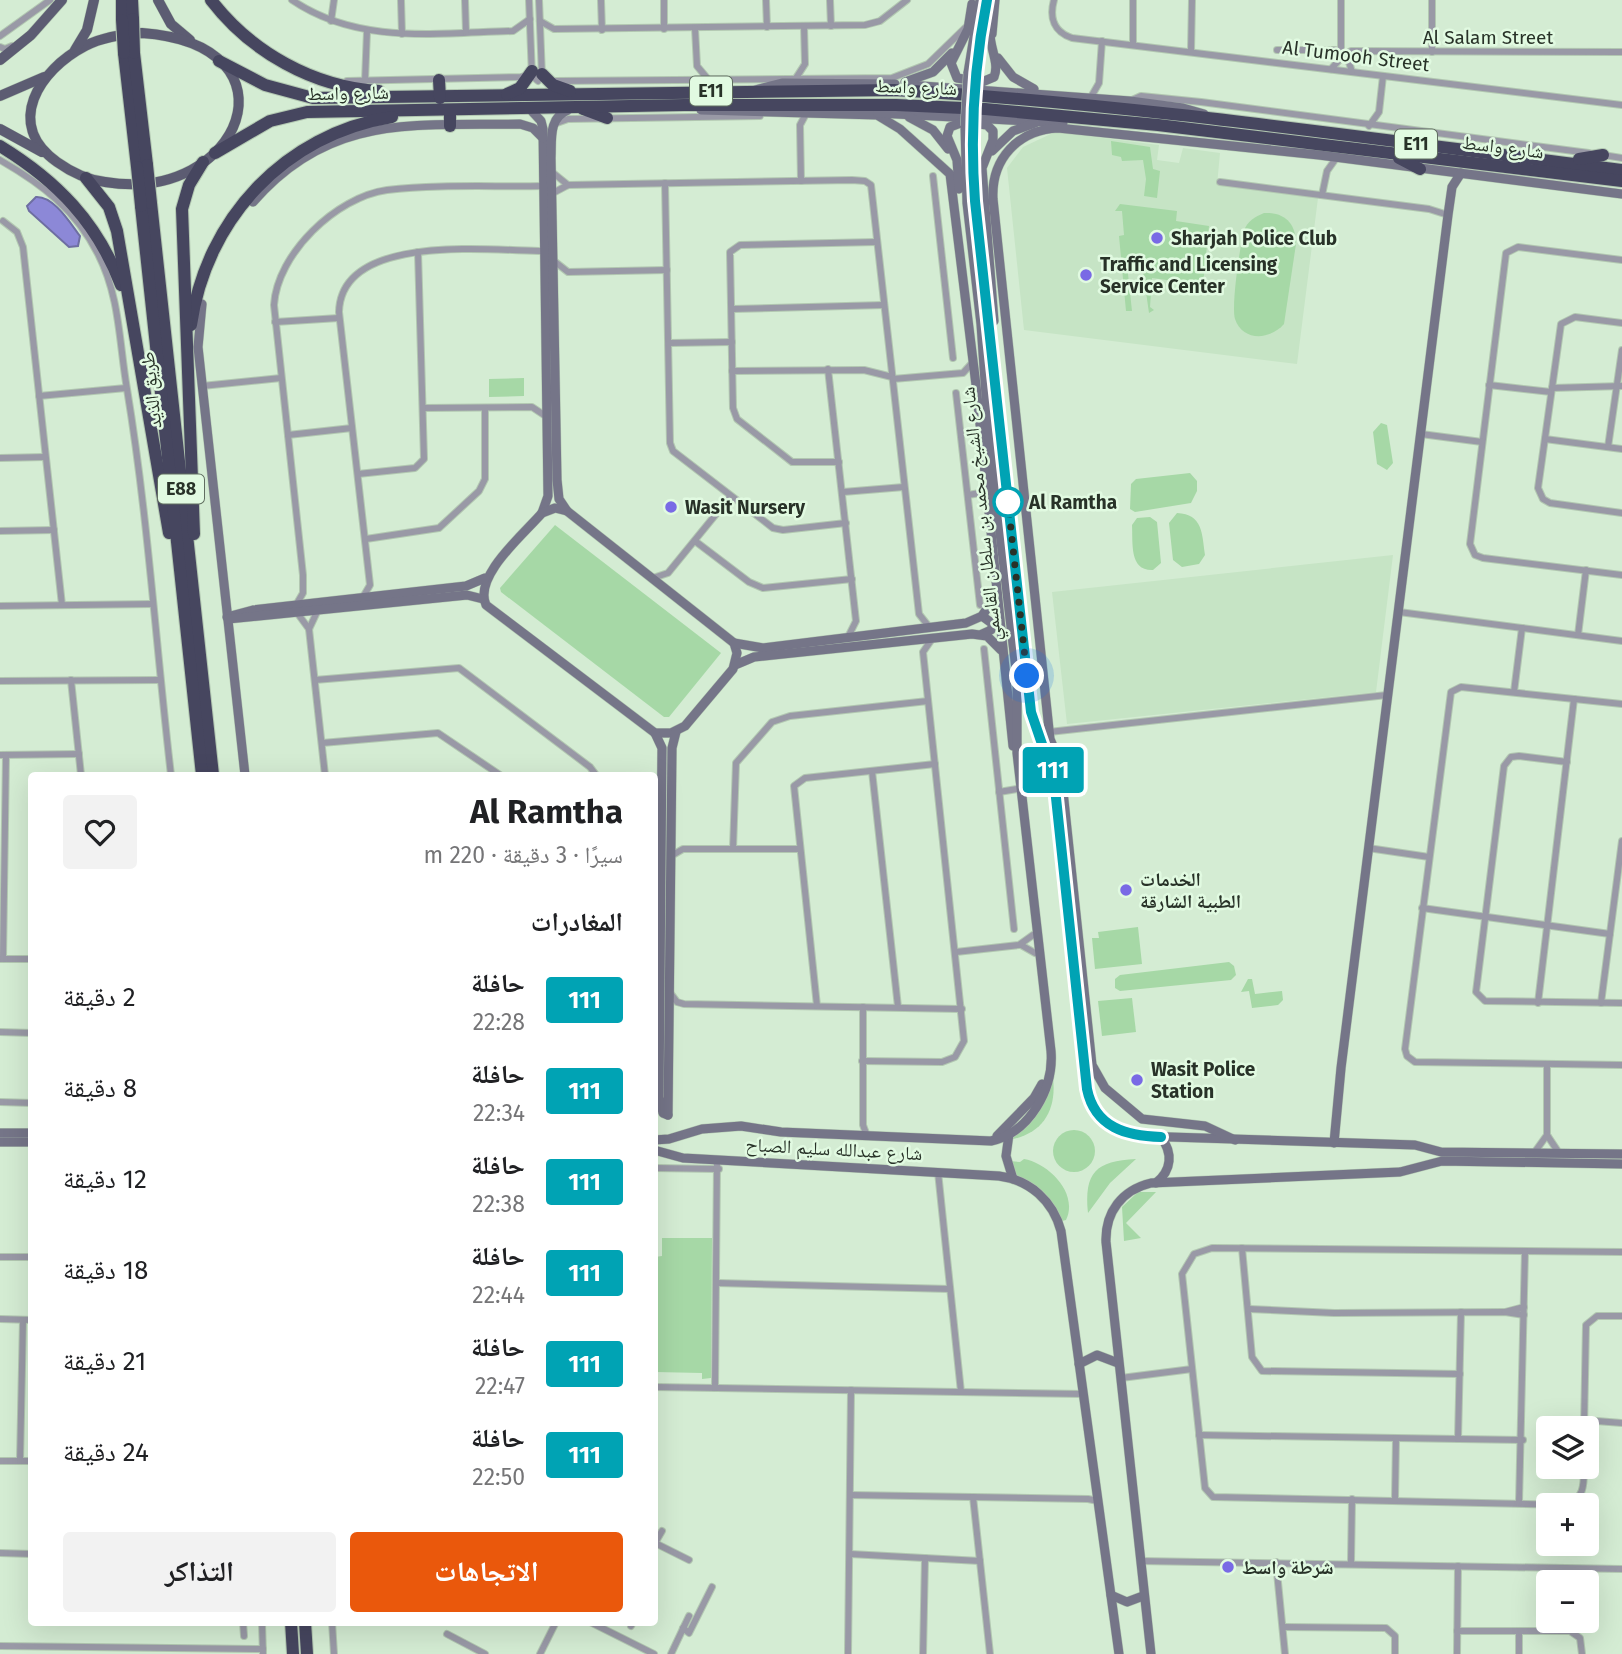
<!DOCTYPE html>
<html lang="ar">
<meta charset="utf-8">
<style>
body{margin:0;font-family:"Fira Sans","Noto Naskh Arabic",sans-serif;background:#f2f2f2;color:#202124;direction:rtl;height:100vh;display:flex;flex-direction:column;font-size:26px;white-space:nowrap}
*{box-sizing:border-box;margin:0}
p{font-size:23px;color:#757577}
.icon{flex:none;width:38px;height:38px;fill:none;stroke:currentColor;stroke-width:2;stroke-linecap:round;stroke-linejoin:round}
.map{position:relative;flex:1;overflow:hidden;direction:ltr}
.details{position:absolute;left:28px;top:772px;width:630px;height:854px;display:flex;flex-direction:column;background:#fff;border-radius:7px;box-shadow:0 7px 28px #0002;direction:rtl}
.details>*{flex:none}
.badge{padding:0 14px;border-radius:5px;font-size:24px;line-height:46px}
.tools{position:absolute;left:1536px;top:1416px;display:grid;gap:14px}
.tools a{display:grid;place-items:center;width:63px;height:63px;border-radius:7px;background:#fff;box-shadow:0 7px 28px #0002;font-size:35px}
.you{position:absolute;width:35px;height:35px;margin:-18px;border:5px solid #fff;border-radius:50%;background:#1a73e8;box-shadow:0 0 0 10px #1a73e833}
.map>.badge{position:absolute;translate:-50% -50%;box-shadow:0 0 0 4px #fff}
h2{padding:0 35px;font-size:26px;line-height:63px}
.round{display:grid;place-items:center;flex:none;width:74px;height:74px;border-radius:7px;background:#f2f2f2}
.headline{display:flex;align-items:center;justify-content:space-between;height:119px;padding:0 35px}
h1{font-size:33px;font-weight:700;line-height:52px}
.button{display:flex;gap:14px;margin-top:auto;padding:14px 35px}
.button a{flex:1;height:80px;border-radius:7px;background:#ea580c;color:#fff;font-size:28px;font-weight:700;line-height:80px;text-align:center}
.button a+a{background:#f2f2f2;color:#202124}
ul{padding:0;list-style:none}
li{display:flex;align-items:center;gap:21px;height:91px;padding:0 35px}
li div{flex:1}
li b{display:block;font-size:26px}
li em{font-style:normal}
li .badge{min-width:77px;font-weight:700;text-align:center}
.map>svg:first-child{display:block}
.built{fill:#c6e4c5}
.green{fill:#a6d8a6}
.water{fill:#8c88d7;stroke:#6e6ea2;stroke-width:2}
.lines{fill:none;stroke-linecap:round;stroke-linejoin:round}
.street-casing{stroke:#b2c7b1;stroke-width:8}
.secondary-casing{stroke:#b2c7b1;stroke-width:10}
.primary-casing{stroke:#b2c7b1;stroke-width:11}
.highway-casing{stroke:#b2c7b1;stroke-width:14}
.street{stroke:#9999a6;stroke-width:6}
.secondary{stroke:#757588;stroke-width:9}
.primary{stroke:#5c5c72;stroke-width:10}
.highway{stroke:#46465f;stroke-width:12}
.secondary-bridge-casing{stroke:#b2c7b1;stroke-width:10;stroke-linecap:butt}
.highway-bridge-casing{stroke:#b2c7b1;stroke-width:14;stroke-linecap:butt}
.secondary-bridge{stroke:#757588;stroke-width:9}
.highway-bridge{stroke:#46465f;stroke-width:12}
.line-casing{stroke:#fff;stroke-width:16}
.line{stroke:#00a3b4;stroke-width:10}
.walk{stroke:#283228;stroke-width:7;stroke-dasharray:0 12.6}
.poi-dot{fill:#796ae5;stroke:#e1fae1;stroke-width:2.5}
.stop-dot{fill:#fff;stroke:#00a3b4;stroke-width:3.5}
.labels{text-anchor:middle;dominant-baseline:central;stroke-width:5;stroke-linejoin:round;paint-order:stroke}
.shield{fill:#e1fae1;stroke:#606e60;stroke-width:2}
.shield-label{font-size:18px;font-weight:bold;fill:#283228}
.street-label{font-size:19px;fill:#283228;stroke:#e1fae1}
.poi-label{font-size:19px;font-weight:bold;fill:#283228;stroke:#e1fae1;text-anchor:start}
.stop-label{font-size:19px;font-weight:bold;fill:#283228;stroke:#e1fae1;text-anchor:start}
</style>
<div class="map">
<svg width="1622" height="1654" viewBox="0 0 1622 1654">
<rect width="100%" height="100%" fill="#d4ecd3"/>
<g class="built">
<path d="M1055,132L1159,145L1157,160L1179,163L1183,148L1220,153L1217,185L1318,198L1297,364L1024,330L1007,168L1023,147Z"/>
<path d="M1393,555L1376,692L1067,724L1052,592Z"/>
</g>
<g class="green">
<path d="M1111,141L1150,147L1153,169L1160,171L1157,198L1144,196L1146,179L1143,160L1122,161L1121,157L1112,155Z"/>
<path d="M1120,204L1177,211L1176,221L1209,226L1203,285L1152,278L1150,307L1154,310L1149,313L1142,264L1127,265L1132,311H1126L1119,236L1124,235L1122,211H1115Z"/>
<path d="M1264,213C1285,212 1296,224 1296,244L1284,324C1270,340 1243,342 1235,319C1231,306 1240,245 1244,231C1247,221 1255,217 1264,213Z"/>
<path d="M524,378V396L489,397V379Z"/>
<path d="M1381,423L1387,425L1393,463L1387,470L1377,464L1373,432Z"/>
<path d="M1190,473L1197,481V491L1191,503L1135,512L1130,509L1131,484L1136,479Z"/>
<path d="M1177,513C1203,514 1202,534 1205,555L1199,564L1182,567L1173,560L1169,523Z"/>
<path d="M1150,517L1157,522L1161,563L1153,570C1129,571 1133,543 1132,525L1137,518Z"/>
<path d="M555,525L721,653L669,717H664L501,592L500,588Z"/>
<path d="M1138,927L1142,964L1095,969L1092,938H1099L1098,932Z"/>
<path d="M1229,962L1234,966L1236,975L1231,980L1120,991L1115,988V979L1120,975Z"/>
<path d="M1248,979H1252L1255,994L1282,991L1283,1000L1278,1005L1252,1008L1249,991L1241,992Z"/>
<path d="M1132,998L1136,1032L1102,1036L1098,1001Z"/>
<path d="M1053,1078C1057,1111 1042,1135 1008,1140Z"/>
<circle cx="1074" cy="1151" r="21"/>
<path d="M1024,1159C1048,1163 1079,1193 1066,1220L1062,1221C1050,1201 1031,1183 1010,1172L1009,1161L1020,1162Z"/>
<path d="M1136,1159L1110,1183L1088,1213C1084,1172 1096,1161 1136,1159Z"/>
<path d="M1138,1192H1156L1126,1223L1141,1238L1124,1241L1122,1207Z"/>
<path d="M662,1238H712L711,1378L702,1379V1373L655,1372V1257L662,1256Z"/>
</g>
<path class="water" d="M36,197C54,196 70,223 80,236L78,246L69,247L29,211L27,206Z"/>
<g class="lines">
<defs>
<g id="street">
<path d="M292,0C358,45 437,33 513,31L530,19"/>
<path d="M401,0L402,34"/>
<path d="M465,0L466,32"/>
<path d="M529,0L532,76L538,81L542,76L539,0"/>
<path d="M601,0L602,30"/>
<path d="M664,0V29"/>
<path d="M766,0L767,27"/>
<path d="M830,0L831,26"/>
<path d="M1054,0C1049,18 1054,32 1072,38L1622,105"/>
<path d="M1341,0V58"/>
<path d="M1432,0V52"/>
<path d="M331,21L334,0"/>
<path d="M540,21L554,29L865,25L880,21L907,0"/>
<path d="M695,28L697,66L707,78"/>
<path d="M0,36L50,0"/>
<path d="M1133,44V0"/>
<path d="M0,47L5,49L12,46"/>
<path d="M1277,50H1335"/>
<path d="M1191,52L1192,0"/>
<path d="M1331,69L1344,55L1351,51L1622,52"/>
<path d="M1352,72L1349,62L1354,52"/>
<path d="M796,78L805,64L804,26"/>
<path d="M347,81L521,77L528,75"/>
<path d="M365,81L367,31"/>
<path d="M555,81L892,78L928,64L965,28"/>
<path d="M1091,97L1099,83L1102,41"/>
<path d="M1130,101L1141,96L1201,102L1589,153"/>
<path d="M554,124L568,119L760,116"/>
<path d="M1369,126L1379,112L1383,76"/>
<path d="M1603,155L1622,158"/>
<path d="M0,160C42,184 76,210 98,254C120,297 119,342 127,389C148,516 156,647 171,775"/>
<path d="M552,172L568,185"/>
<path d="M933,176L953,358"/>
<path d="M801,181L800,125L807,112"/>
<path d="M1220,182L1429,209L1448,215"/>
<path d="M665,183L670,443L673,451L773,528L783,530L846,523"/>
<path d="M553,193L568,185L852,180L865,181L871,185L919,614L930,628"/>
<path d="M1322,195L1327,171L1337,157"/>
<path d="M3,221L17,232L23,247L62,605"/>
<path d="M1622,260L1518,247L1506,253L1470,544L1475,555L1483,558L1622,575"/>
<path d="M554,261L568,272L667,270"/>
<path d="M732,309L884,305"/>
<path d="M275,322L339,318"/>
<path d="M1622,323L1575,317L1561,324L1538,488L1543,499L1550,503L1622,513"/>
<path d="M669,343L732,342"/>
<path d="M828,369L856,621L848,637"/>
<path d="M732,371L864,370L892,377"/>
<path d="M893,379L963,373L973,362"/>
<path d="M1489,385L1551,392"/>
<path d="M202,386L281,378"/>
<path d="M1552,388L1622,386"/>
<path d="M956,393L980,605"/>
<path d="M39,396L126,388"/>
<path d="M423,408L532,407L547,417"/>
<path d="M1421,434L1482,442"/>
<path d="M288,435L352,428"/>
<path d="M1545,439L1622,449"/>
<path d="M1608,447L1622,350"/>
<path d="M0,458L45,457"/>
<path d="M839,462H792L737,419L733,408L730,252L740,245L877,242"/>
<path d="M358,474L415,468L424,459L418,252"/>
<path d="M843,492L904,487"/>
<path d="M968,495L986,492"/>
<path d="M0,531L54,530"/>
<path d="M366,539L439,528L479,491L485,479V408"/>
<path d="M695,541L749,582L763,588L852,579"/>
<path d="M653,578L668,573L730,497"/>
<path d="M363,597L370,585L339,312C341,232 492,251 544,251"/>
<path d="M296,605L303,593V575L274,305C277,254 336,197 387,190C438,184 492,187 543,186"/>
<path d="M0,606L152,604"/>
<path d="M317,612L309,629L325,775"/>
<path d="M1399,612L1622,641"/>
<path d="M298,614L309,629"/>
<path d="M1578,635L1586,570"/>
<path d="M984,649L1014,929"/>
<path d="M71,680L81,775"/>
<path d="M315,680L459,668L590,767L596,775"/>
<path d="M0,681L160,680"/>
<path d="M1514,692L1522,628"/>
<path d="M1622,704L1461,687L1451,692L1405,1049L1407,1056L1415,1062L1622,1065"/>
<path d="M1049,732L1387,695"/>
<path d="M322,743L438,733L500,775"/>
<path d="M0,755L79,754"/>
<path d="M1567,762L1519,756L1511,757L1504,766L1476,992L1485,1001L1622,1003"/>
<path d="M872,771L898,1007"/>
<path d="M999,792L1017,789"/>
<path d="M1368,848L1429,857"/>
<path d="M733,849L736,763L772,722L790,716L928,701"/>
<path d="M671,856L683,849H800"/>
<path d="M1422,908L1610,934"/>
<path d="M1021,945L1035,953"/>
<path d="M956,952L1019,945L1033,935"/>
<path d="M0,959H32"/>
<path d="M3,959L6,755"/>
<path d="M671,994L677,1002L684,1004L962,1009"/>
<path d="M1538,1003L1574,699"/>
<path d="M1601,1003L1622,841"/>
<path d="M817,1006L794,786L805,778L935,764"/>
<path d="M863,1007V1125L867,1136"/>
<path d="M0,1032L32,1033"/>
<path d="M862,1061L942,1062L955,1057L964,1041L923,652L932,639"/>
<path d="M1547,1064V1135L1559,1153"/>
<path d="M0,1102L32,1103"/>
<path d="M1534,1153L1547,1135"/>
<path d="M654,1168L719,1169"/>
<path d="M938,1172L961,1392"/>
<path d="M1242,1248L1252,1357L1262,1371L1460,1374"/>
<path d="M0,1257H32"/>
<path d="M717,1283L950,1289"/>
<path d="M1249,1309L1334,1313L1505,1312L1524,1315"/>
<path d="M1505,1312L1524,1307"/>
<path d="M0,1319L32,1320"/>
<path d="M1121,1378L1192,1369"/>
<path d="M654,1387L1083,1394"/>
<path d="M715,1388L717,1161"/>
<path d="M1584,1420L1622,1423"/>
<path d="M1584,1428L1586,1325L1597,1316H1622"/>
<path d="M1199,1435L1523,1440"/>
<path d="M1458,1439L1461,1312"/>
<path d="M0,1461H32"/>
<path d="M20,1461L23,1320"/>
<path d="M1584,1466C1584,1483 1585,1500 1565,1505L1213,1497L1205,1488L1182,1274L1194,1254L1212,1248L1622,1252"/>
<path d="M850,1495L1088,1499L1098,1501"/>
<path d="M973,1497L990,1654"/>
<path d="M1395,1500L1396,1438"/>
<path d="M1519,1503L1525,1251"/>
<path d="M662,1531L655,1543L689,1560"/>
<path d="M0,1553L32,1554"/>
<path d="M850,1554L980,1561"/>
<path d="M1140,1561L1622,1569"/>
<path d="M1276,1562L1285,1654"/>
<path d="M1351,1563L1352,1499"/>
<path d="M654,1578V1581"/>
<path d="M243,1622L244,1636"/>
<path d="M262,1622L263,1654"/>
<path d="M332,1622L334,1654"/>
<path d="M590,1622L654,1654"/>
<path d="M631,1626L633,1622"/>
<path d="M1283,1627L1386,1628L1395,1636V1654"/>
<path d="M683,1628L689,1633L712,1587"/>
<path d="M1457,1631H1570L1580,1638L1582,1654"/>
<path d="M447,1634L485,1654"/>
<path d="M0,1646L263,1649"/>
<path d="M540,1654L556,1622"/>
<path d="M671,1654L689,1616"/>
<path d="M848,1654L851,1390"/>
<path d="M923,1654L925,1558"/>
<path d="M1457,1654L1458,1566"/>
<path d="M1519,1654V1631"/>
</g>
<g id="secondary">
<path d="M972,4L968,29L951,63L957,78L982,82L994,77C1000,63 989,47 990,31"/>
<path d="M992,34L995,0"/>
<path d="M998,58L1013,77L1034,89"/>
<path d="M968,73L980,0"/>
<path d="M976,75L987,0"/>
<path d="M905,82L933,72L952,53"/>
<path d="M909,85L1130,101L1183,108L1204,114"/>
<path d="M755,90L782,83L895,84"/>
<path d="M529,108L541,121L543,129L548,496L542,513"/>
<path d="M701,110L877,115L900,129L950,174L976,385L1013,746"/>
<path d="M878,113L1063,123"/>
<path d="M909,117L933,130L948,149"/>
<path d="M973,127L977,229L1031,712L1054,779L1087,1089C1093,1116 1112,1133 1139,1136L1415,1145L1441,1152L1622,1154"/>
<path d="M992,151L1013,131L1035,123"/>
<path d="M959,189L957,160L947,136L950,127L963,122L987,125L993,131V140L982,168L994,321"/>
<path d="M253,202C330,113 414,126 520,124L533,128L543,138"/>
<path d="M202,304L198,347L245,775"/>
<path d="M555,508L567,511L734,643L737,653L733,669L685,726L671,733H655L486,605C473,576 524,534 542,513Z"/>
<path d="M567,511L559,499L557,480L551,158C552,140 548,118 568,110"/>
<path d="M227,617L253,610L466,586L485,578"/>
<path d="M228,619L467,595L483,599"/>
<path d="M982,634L991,630L993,624L982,616"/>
<path d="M734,643L763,648L966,623L982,616L997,593"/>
<path d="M735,665L754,657L972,634L987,636L1001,650"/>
<path d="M655,733L662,748L659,1097L663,1113L668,1115"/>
<path d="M668,1115L672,748L676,732"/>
<path d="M0,1133H32"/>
<path d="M1009,1134L1006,1156L1013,1179"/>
<path d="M997,1136L1034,1098L1042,1084"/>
<path d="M654,1140L669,1139L702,1129L741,1126L781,1132L991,1141C1030,1133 1054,1088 1051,1051L1017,753V678L989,439L981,324L967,203L965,126"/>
<path d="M1235,1140L1205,1126L1142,1119L1105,1088L1092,1065L1060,763L1050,739L993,199C991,159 1018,130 1058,128L1319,155L1622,194"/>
<path d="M0,1142H32"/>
<path d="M1334,1143L1341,1068L1448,215L1452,187L1461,173"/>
<path d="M654,1150L683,1158L999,1176C1030,1180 1053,1201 1061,1231L1119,1654"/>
<path d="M1156,1183C1172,1170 1173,1153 1161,1137"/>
<path d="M1079,1364L1097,1355L1118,1363"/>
<path d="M1111,1595L1127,1602L1143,1596"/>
<path d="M1151,1654L1106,1242C1105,1212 1122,1190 1151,1183L1400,1172L1442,1161L1622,1164"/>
</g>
<g id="primary">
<path d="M158,0L171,24L190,40"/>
<path d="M142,33C305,45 241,205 105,182C88,180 71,172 57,162C4,124 39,70 85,46C103,37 122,34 142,33Z"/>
<path d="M75,50L87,30L94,0"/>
<path d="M0,60L31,35L62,0"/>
<path d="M0,96L44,77"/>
<path d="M0,129L42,152"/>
</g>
<g id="highway">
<path d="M122,0V20"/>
<path d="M132,0L133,19"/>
<path d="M211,0C251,52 313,87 379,91"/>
<path d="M124,53L137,167"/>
<path d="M134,53L147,165"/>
<path d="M219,61L265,85L313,98L894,90C1138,104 1379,140 1622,170"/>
<path d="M542,74L553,85L570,91"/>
<path d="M439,80L440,98"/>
<path d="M507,94L520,88L532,71"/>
<path d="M583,109L607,118"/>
<path d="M450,110V126"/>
<path d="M0,146C57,181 97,222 121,285"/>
<path d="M215,153L270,121L307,112L684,105H896L985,109L1158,125L1622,181"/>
<path d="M1399,158L1420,169"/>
<path d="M1579,159L1603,155"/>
<path d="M86,178L109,207L117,231L169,533"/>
<path d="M151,203L213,775"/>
<path d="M141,206L202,775"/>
<path d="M191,325C206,219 285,134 392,117"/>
<path d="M194,534L182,209L189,185L203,162"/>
<path d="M291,1622L293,1654"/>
<path d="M305,1622L307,1654"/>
</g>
</defs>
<use href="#street" class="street-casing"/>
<use href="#secondary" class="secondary-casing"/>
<use href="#primary" class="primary-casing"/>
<use href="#highway" class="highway-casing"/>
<use href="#street" class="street"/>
<use href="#secondary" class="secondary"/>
<use href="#primary" class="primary"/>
<use href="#highway" class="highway"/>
<defs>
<g id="secondary-bridge">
<path d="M965,126L968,73"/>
<path d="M973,127L976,75"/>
</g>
<g id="highway-bridge">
<path d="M133,19L134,53"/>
<path d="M122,20L124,53"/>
<path d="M147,165L151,203"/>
<path d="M137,167L141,206"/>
</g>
</defs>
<use href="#secondary-bridge" class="secondary-bridge-casing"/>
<use href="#highway-bridge" class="highway-bridge-casing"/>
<use href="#secondary-bridge" class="secondary-bridge"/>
<use href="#highway-bridge" class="highway-bridge"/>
</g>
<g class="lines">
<defs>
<path id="line" d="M987,0C974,66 970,134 975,201L1031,712L1054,779L1087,1089C1095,1128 1127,1136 1161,1137"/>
</defs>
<use href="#line" class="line-casing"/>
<use href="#line" class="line"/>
<path class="walk" d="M1008,502L1027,676"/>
</g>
<g class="poi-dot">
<circle cx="1157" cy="238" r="7"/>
<circle cx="1086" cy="275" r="7"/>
<circle cx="671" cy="507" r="7"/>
<circle cx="1126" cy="890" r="7"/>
<circle cx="1137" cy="1080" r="7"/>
<circle cx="1228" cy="1567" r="7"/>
</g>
<circle class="stop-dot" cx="1008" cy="502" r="14"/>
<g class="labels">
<g class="shield">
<rect x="690" y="76.5" width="42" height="29" rx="5"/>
<rect x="1395" y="129.5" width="42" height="29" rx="5"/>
<rect x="158" y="474.5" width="46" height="29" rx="5"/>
</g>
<g class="shield-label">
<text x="711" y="91">E11</text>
<text x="1416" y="144">E11</text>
<text x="181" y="489">E88</text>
</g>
<g class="street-label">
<text x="1488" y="37">Al Salam Street</text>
<text transform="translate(1356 56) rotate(7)">Al Tumooh Street</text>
<text transform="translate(916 87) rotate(2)">شارع واسط</text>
<text transform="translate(348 93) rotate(-1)">شارع واسط</text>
<text transform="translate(1503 147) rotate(7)">شارع واسط</text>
<text transform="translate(151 390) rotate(-96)">طريق الذيد</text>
<text transform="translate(981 514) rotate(-96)">شارع الشيخ محمد بن سلطان القاسمي</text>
<text transform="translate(834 1149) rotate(3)">شارع عبدالله سليم الصباح</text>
</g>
<g class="poi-label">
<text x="1171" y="238">Sharjah Police Club</text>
<text x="1100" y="264">Traffic and Licensing<tspan x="1100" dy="22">Service Center</tspan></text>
<text x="685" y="507">Wasit Nursery</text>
<text x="1140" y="879">الخدمات<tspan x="1140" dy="22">الطبية الشارقة</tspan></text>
<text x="1151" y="1069">Wasit Police<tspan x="1151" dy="22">Station</tspan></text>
<text x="1242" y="1567">شرطة واسط</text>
</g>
<g class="stop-label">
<text x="1029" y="502">Al Ramtha</text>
</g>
</g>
</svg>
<div class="tools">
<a><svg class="icon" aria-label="layers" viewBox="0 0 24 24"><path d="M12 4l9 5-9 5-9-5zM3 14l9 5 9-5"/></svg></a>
<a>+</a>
<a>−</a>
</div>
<div class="you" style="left:1027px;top:676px"></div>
<b class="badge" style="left:1053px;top:770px;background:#00a3b4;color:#fff">111</b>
<section class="details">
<div class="headline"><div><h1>Al Ramtha</h1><p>سيرًا · 3 دقيقة · 220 m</p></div><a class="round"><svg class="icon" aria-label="heart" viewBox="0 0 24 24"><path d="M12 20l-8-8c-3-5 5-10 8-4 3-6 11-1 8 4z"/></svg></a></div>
<h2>المغادرات</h2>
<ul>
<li><span class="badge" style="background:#00a3b4;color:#fff">111</span><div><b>حافلة</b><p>22:28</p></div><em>2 دقيقة</em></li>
<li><span class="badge" style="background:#00a3b4;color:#fff">111</span><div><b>حافلة</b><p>22:34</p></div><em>8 دقيقة</em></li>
<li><span class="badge" style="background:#00a3b4;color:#fff">111</span><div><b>حافلة</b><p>22:38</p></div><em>12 دقيقة</em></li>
<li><span class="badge" style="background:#00a3b4;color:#fff">111</span><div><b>حافلة</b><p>22:44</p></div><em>18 دقيقة</em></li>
<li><span class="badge" style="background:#00a3b4;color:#fff">111</span><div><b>حافلة</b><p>22:47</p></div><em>21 دقيقة</em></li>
<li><span class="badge" style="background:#00a3b4;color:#fff">111</span><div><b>حافلة</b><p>22:50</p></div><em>24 دقيقة</em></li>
</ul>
<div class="button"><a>الاتجاهات</a><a>التذاكر</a></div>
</section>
</div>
